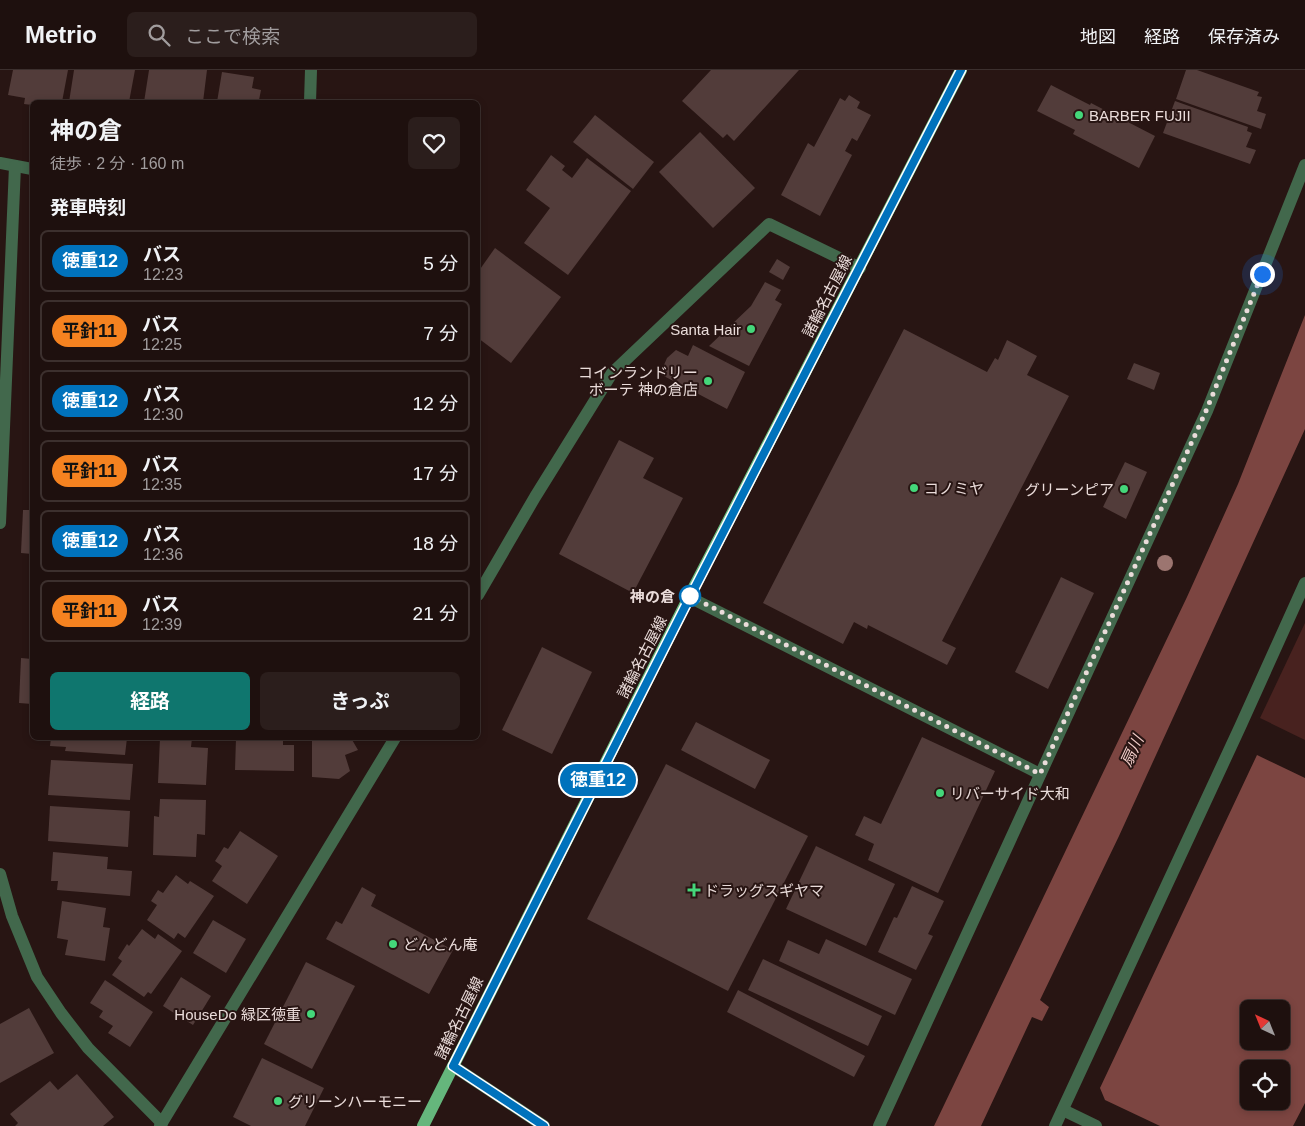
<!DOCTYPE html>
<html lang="ja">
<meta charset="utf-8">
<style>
body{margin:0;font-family:Helvetica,"Noto Sans JP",sans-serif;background:#2b1e1c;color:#f1f3f6;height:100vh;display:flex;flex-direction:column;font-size:19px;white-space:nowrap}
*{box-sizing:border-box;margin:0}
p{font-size:16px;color:#a19d9e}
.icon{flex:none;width:28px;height:28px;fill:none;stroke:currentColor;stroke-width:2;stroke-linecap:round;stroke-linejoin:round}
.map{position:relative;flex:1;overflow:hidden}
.panel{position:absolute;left:30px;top:30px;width:450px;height:640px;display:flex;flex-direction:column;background:#1e100e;border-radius:8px;box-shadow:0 2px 8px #0003,0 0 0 1px #3c302e}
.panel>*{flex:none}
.badge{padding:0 10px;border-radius:16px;font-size:18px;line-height:32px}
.needle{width:32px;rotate:317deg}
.controls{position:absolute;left:1240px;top:930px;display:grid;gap:10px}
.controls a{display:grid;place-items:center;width:50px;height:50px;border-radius:8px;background:#1e100e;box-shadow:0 2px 8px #0003,0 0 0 1px #3c302e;font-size:25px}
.you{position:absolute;width:25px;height:25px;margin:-12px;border:4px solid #fff;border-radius:50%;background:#1a73e8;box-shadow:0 0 0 8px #1a73e833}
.map>.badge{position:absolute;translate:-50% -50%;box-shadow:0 0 0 2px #fff}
h2{padding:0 20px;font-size:19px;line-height:45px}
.round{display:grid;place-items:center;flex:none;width:52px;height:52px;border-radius:8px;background:#2b1e1c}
.head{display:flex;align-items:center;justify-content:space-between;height:85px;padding:0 20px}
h1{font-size:24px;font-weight:700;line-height:38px}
.action{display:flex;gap:10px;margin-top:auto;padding:10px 20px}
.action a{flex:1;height:58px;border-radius:8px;background:#0f766e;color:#fff;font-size:20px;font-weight:700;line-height:58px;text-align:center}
.action a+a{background:#2b1e1c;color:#f1f3f6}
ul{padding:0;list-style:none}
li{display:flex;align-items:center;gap:15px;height:62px;margin:0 10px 8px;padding:0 10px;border:2px solid #3c302e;border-radius:8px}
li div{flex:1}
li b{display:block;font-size:19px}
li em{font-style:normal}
li .badge{min-width:55px;font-weight:700;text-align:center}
header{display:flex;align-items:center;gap:30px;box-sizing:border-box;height:70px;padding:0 25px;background:#1e100e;border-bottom:1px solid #3c302e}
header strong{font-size:24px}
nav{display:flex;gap:28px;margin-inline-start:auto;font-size:18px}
.search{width:350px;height:45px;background:#2b1e1c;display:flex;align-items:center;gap:12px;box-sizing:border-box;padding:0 18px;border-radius:8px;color:#a19d9e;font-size:19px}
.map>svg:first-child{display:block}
.green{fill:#48221f}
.water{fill:#7c4541;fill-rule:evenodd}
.building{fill:#523c3a}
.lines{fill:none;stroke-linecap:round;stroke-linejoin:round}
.minor{stroke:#42684c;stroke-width:12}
.major{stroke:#65b67c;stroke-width:12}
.tree{fill:#9c7570}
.line-casing{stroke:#fff;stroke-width:11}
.line{stroke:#0072bc;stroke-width:8}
.walk{stroke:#eadcda;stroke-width:5;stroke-dasharray:0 9}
.poi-dot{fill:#44d77a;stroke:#281513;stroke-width:2}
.stop-dot{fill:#fff;stroke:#0072bc;stroke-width:2.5}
.labels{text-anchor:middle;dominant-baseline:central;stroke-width:4;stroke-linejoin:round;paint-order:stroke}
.poi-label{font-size:15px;fill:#eadcda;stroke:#281513;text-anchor:start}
.street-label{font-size:15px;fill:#eadcda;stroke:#281513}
.stop-label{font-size:15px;font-weight:bold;fill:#eadcda;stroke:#281513;text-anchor:end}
.water-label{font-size:16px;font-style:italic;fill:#f3ceca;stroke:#281513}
</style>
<header>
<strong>Metrio</strong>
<div class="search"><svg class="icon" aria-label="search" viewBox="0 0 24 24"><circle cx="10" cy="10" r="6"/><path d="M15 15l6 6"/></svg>ここで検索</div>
<nav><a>地図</a><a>経路</a><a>保存済み</a></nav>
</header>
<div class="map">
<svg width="1305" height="1056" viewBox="0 0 1305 1056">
<rect width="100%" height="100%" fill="#281513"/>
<path class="green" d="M1305,553V670L1260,648Z"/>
<g class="water">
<path d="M1305,245V359L1119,766L1040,930L1049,937L1042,951L1032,947L981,1056H934L1187,527L1238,414Z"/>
<path d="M1257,685L1305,708V1033L1293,1056H1160L1105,1030L1100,1018ZM1249,939H1281V971H1249ZM1249,999H1281V1031H1249Z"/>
</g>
<g class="building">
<path d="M13,0H68L62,32H32V35L24,34L25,28L8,25Z"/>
<path d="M74,0H135L129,32H69Z"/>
<path d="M149,0H207L203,32H144Z"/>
<path d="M711,0H799L734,71L727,64L723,68L682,31Z"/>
<path d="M1186,0H1197L1259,22L1257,26L1262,27L1257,41L1266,44L1261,59L1176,29Z"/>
<path d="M222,2L254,7L252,18L261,20L259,30L269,32H217Z"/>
<path d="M1051,15L1090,35L1091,33L1155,66L1139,98L1073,64L1075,60L1037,41Z"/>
<path d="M849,25L860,32L857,38L871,45L857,71L852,68L845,81L852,85L820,146L781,125L808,73L814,77L840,28L845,31Z"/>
<path d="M1175,31L1248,57L1247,61L1252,63L1246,77L1256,80L1250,94L1163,63Z"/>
<path d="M595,45L654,92L633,119L573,72Z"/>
<path d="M700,62L755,118L713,158L659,102Z"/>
<path d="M551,85L565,96L562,100L572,108L587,88L631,121L568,205L524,173L550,138L526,120Z"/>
<path d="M495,178L561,227L511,293L478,268V202Z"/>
<path d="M777,189L790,197L783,210L769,202Z"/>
<path d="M765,212L781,220L775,230L782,234L749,296L709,276L751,236Z"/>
<path d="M904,259L987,302L995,288L998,290L1007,270L1037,286L1027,305L1069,326L942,571L956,578L947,595L868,555L867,559L854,552L843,574L763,533Z"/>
<path d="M693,275L745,302L727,339L660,304L667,288L676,280L688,286Z"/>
<path d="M1134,293L1160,303L1154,320L1127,309Z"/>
<path d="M619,370L654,388L643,408L683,428L633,523L559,484Z"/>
<path d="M1125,392L1147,402L1126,449L1103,437Z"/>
<path d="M23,440H32V484L21,483Z"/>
<path d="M1061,507L1094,523L1048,619L1015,602Z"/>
<path d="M542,577L592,602L552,684L502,660Z"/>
<path d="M21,588L32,589V634L19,633Z"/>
<path d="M696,652L770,690L755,719L681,680Z"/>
<path d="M922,667L995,701L938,823L868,790L874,774L855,765L864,746L881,754Z"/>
<path d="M51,668H127L125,685L65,681L66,677L50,676Z"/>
<path d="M160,668H192L191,677L208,678L206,715L158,713Z"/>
<path d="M236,668H283V675H294V701L235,700Z"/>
<path d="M312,668H351L358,680L345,685L350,701L339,709L312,707Z"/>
<path d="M51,690L133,694L130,730L48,725Z"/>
<path d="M666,694L808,766L728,921L587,849Z"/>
<path d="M160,729L206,730L205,765L197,764L196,787L153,785L154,746L159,747Z"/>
<path d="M50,736L130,741L128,777L48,771Z"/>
<path d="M240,761L278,786L247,834L212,811L222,796L215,791L224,777L228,779Z"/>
<path d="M816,776L895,814L866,876L786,839Z"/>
<path d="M53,782L108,787L107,799L132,801L130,826L57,820L58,811H51Z"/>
<path d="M176,805L188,814L190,811L214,826L185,868L178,863L174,869L147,850L157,835L151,831L158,820L163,823Z"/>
<path d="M912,816L944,831L928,864L933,866L916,900L878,882L894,847L897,848Z"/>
<path d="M362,817L376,825L371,836L453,880L429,924L326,869L336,851L342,854Z"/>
<path d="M62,831L106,838L103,857L110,858L105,891L65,885L68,870L57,868Z"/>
<path d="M213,850L246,869L226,903L193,883Z"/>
<path d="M142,859L155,869L158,864L182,881L151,924L148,922L144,927L112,905L122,891L118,888L127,874L129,876Z"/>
<path d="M826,869L912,909L895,945L779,891L788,870L819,884Z"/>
<path d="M763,889L882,946L868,976L748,920Z"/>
<path d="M306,892L355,916L312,999L264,974Z"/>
<path d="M181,907L211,926L193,955L163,936Z"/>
<path d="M105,910L153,942L130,977L108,963L113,956L99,947L103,941L90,933Z"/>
<path d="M738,920L865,986L854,1007L727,942Z"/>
<path d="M29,938L54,983L0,1013V954Z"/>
<path d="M262,988L324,1018L305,1056H251L233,1047Z"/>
<path d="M77,1004L114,1047L103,1056H15L18,1053L10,1044L50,1011L58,1020Z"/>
</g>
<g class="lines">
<g class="minor">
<path d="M310,32L311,0"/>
<path d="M0,93L32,99"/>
<path d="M0,453L15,96"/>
<path d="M478,525L535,427L612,303L769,154L860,198"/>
<path d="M689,527L1040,704"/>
<path d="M0,804L12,846L37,907L61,943L88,978L162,1053"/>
<path d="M453,996L544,1056"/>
<path d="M1063,1040L1096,1056"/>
<path d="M160,1056L395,668"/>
<path d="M879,1056L1207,341L1305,95"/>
<path d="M1055,1056L1240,657L1305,513"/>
</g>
<path class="major" d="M423,1056L689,527L961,0"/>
</g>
<circle class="tree" cx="1165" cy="493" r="8"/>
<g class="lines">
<defs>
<path id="line" d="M544,1056L453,996L690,527L961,0"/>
</defs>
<use href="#line" class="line-casing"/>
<use href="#line" class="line"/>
<path class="walk" d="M690,526L1040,704L1206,341L1262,204"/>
</g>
<g class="poi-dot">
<circle cx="1079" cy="45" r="5"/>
<circle cx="751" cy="259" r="5"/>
<circle cx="708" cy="311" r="5"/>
<circle cx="914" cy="418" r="5"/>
<circle cx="1124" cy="419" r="5"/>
<circle cx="940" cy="723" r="5"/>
<path d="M691.5 812.5h5v5h5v5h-5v5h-5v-5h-5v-5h5z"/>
<circle cx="393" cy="874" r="5"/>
<circle cx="311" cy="944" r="5"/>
<circle cx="278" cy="1031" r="5"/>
</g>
<circle class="stop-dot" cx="690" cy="526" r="10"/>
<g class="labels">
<g class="poi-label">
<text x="1089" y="45">BARBER FUJII</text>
<text x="741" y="259" text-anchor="end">Santa Hair</text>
<text x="698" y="302" text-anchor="end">コインランドリー<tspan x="698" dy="17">ボーテ 神の倉店</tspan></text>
<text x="924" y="418">コノミヤ</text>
<text x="1114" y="419" text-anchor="end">グリーンピア</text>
<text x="950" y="723">リバーサイド大和</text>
<text x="704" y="820">ドラッグスギヤマ</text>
<text x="403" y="874">どんどん庵</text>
<text x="301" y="944" text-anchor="end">HouseDo 緑区徳重</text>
<text x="288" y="1031">グリーンハーモニー</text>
</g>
<g class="street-label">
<text transform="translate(827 226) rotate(-63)">諸輪名古屋線</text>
<text transform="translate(642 587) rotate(-63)">諸輪名古屋線</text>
<text transform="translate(459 948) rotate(-64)">諸輪名古屋線</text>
</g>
<g class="stop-label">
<text x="675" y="526">神の倉</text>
</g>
<g class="water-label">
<text transform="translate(1132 681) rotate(-65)">扇川</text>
</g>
</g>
</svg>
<div class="controls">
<a><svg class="needle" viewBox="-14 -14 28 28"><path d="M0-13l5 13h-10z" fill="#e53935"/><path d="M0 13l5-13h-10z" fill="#a19d9e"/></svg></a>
<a><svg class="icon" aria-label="locate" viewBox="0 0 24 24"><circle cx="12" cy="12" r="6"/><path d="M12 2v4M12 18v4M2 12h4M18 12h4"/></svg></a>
</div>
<div class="you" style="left:1262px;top:204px"></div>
<b class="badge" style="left:598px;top:710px;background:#0072bc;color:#fff">徳重12</b>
<section class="panel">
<div class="head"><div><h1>神の倉</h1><p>徒歩 · 2 分 · 160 m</p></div><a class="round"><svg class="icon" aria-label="heart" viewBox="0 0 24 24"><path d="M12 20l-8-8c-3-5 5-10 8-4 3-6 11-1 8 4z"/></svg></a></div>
<h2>発車時刻</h2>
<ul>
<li><span class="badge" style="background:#0072bc;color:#fff">徳重12</span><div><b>バス</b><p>12:23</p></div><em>5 分</em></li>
<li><span class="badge" style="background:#f58220;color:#111">平針11</span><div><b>バス</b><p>12:25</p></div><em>7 分</em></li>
<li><span class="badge" style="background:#0072bc;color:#fff">徳重12</span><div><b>バス</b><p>12:30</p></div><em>12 分</em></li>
<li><span class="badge" style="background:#f58220;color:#111">平針11</span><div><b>バス</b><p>12:35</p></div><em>17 分</em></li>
<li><span class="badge" style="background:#0072bc;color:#fff">徳重12</span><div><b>バス</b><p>12:36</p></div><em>18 分</em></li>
<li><span class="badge" style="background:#f58220;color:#111">平針11</span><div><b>バス</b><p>12:39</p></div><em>21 分</em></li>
</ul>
<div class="action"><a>経路</a><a>きっぷ</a></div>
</section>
</div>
